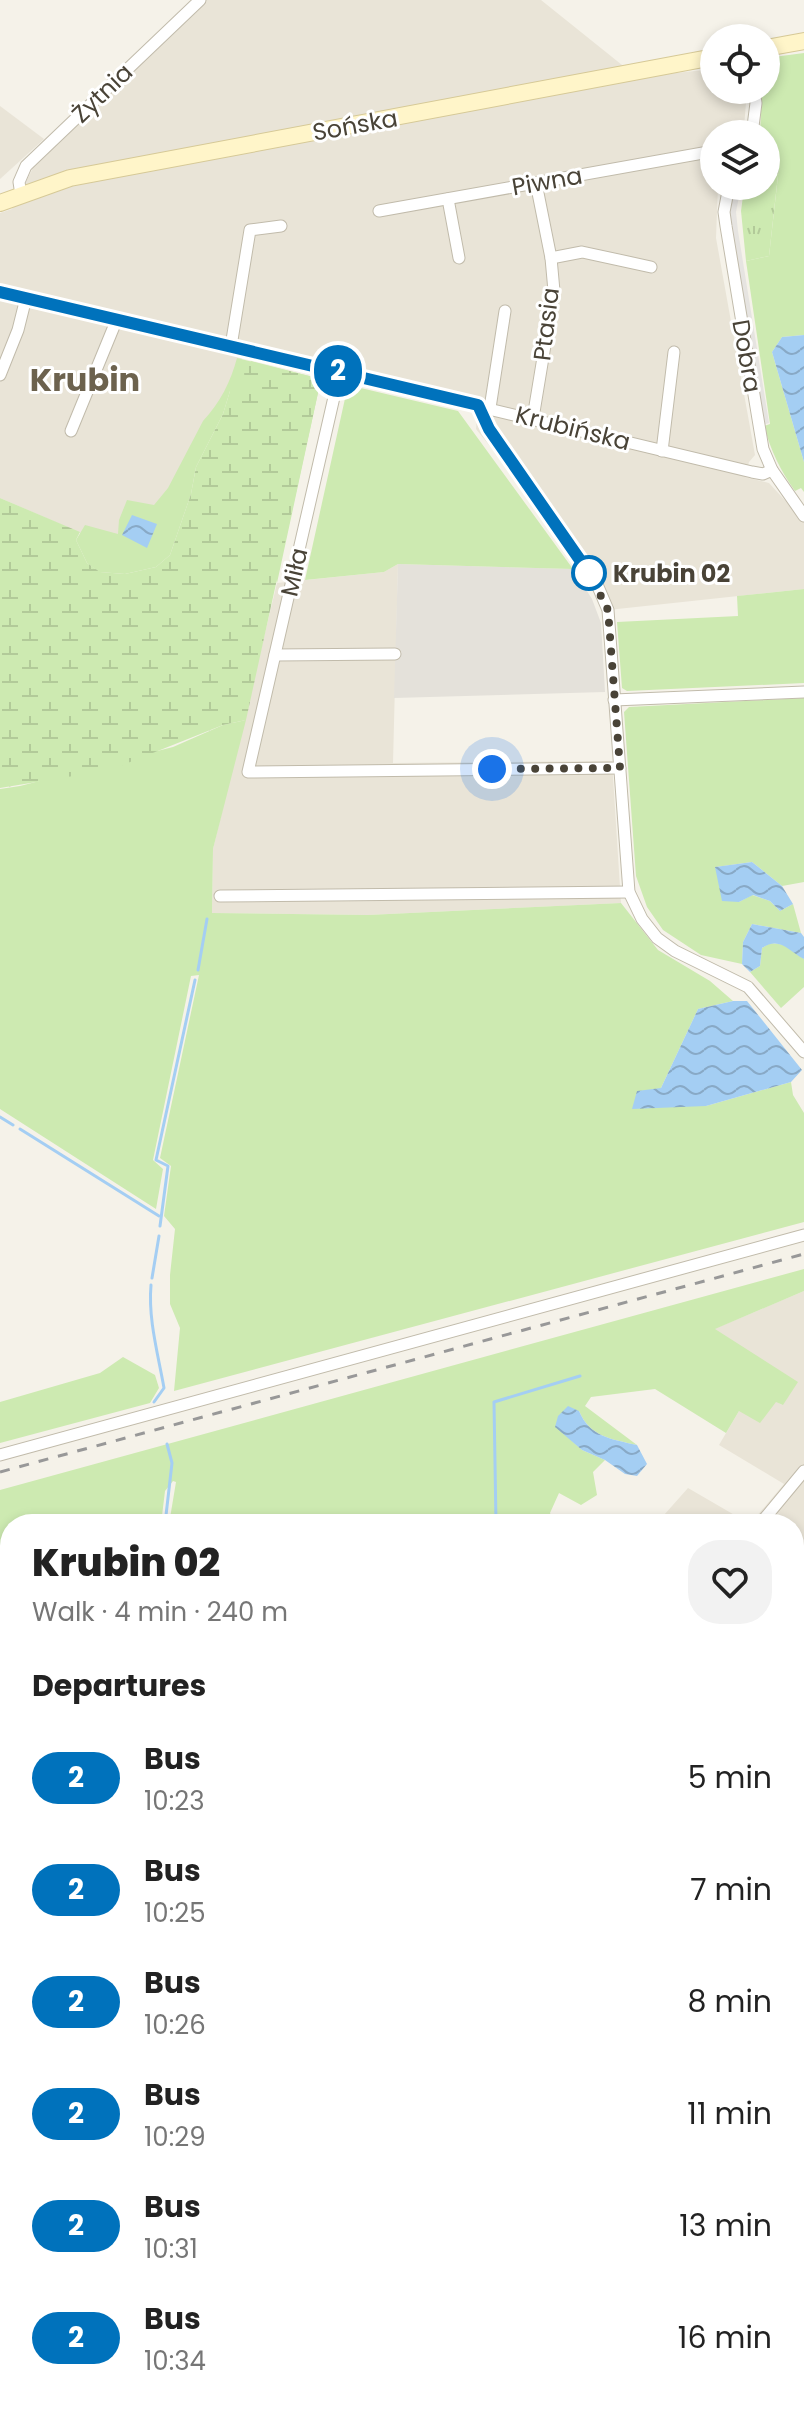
<!DOCTYPE html>
<meta charset="utf-8">
<style>
body{margin:0;font-family:Poppins,sans-serif;background:#f2f2f2;color:#222;height:100vh;display:flex;flex-direction:column;font-size:30px;white-space:nowrap}
*{box-sizing:border-box;margin:0}
p{font-size:26px;color:#767676}
.icon{flex:none;width:44px;height:44px;fill:none;stroke:currentColor;stroke-width:2;stroke-linecap:round;stroke-linejoin:round}
.map{position:relative;flex:1;overflow:hidden}
.drawer{position:absolute;left:0px;top:1514px;width:804px;height:896px;display:flex;flex-direction:column;background:#fff;border-radius:32px 32px 0 0;box-shadow:0 4px 12px #0003}
.drawer>*{flex:none}
.badge{padding:0 16px;border-radius:26px;font-size:28px;line-height:52px}
.fabs{position:absolute;left:700px;top:24px;display:grid;gap:16px}
.fabs a{display:grid;place-items:center;width:80px;height:80px;border-radius:50%;background:#fff;box-shadow:0 4px 12px #0003;font-size:40px}
.you{position:absolute;width:40px;height:40px;margin:-20px;border:6px solid #fff;border-radius:50%;background:#1a73e8;box-shadow:0 0 0 12px #1a73e833}
.map>.badge{position:absolute;translate:-50% -50%;box-shadow:0 0 0 4px #fff}
h2{padding:0 32px;font-size:30px;line-height:72px}
.round{display:grid;place-items:center;flex:none;width:84px;height:84px;border-radius:32px;background:#f2f2f2}
.headline{display:flex;align-items:center;justify-content:space-between;height:136px;padding:0 32px}
h1{font-size:38px;font-weight:800;line-height:60px}
ul{padding:0;list-style:none}
li{display:flex;align-items:center;gap:24px;height:112px;padding:0 32px}
li div{flex:1}
li b{display:block;font-size:30px}
li em{font-style:normal}
li .badge{min-width:88px;font-weight:700;text-align:center}
.map>svg:first-child{display:block}
.residential{fill:#e9e4d7}
.industrial{fill:#e4e1da}
.grass{fill:#cdeab1}
.wetland{fill:url(#wetland-marsh)}
.park{fill:url(#park-tufts)}
.parking{fill:#e6e4e1}
.water{fill:url(#water-waves)}
.lines{fill:none;stroke-linecap:round;stroke-linejoin:round}
.stream{stroke:#a4cef3;stroke-width:3}
.street-casing{stroke:#c1bbab;stroke-width:13}
.secondary-casing{stroke:#d6c997;stroke-width:18}
.primary-casing{stroke:#e8c864;stroke-width:20}
.street{stroke:#fff;stroke-width:11}
.secondary{stroke:#fff5c9;stroke-width:16}
.primary{stroke:#ffe898;stroke-width:18}
.rail{stroke:#989898;stroke-width:3;stroke-dasharray:10 10;stroke-linecap:butt}
.line-casing{stroke:#fff;stroke-width:18}
.line{stroke:#0072bc;stroke-width:12}
.walk{stroke:#494337;stroke-width:8;stroke-dasharray:0 14.4}
.stop-dot{fill:#fff;stroke:#0072bc;stroke-width:4}
.labels{text-anchor:middle;dominant-baseline:central;stroke-width:6;stroke-linejoin:round;paint-order:stroke}
.street-label{font-size:24px;fill:#494337;stroke:#fff}
.stop-label{font-size:24px;font-weight:bold;fill:#494337;stroke:#fff;text-anchor:start}
.district-label{font-size:32px;font-weight:bold;fill:#6c624e;stroke:#fff}
</style>
<div class="map">
<svg width="804" height="2410" viewBox="0 0 804 2410">
<defs>
<pattern id="wetland-marsh" width="20" height="14" patternUnits="userSpaceOnUse" patternTransform="scale(2)"><rect width="20" height="14" fill="#cdeab1"/><path d="M1 5h8M5 5V1M11 12h8M15 12V8" fill="none" stroke="#b2ca99"/></pattern>
<pattern id="park-tufts" width="24" height="20" patternUnits="userSpaceOnUse" patternTransform="scale(2)"><rect width="24" height="20" fill="#cdeab1"/><path d="M3 7l-1-3M5 7V3M7 7l1-3M15 17l-1-3M17 17v-4M19 17l1-3" fill="none" stroke="#b2ca99"/></pattern>
<pattern id="water-waves" width="16" height="10" patternUnits="userSpaceOnUse" patternTransform="scale(2)"><rect width="16" height="10" fill="#a4cef3"/><path d="M0 5q4-4 8 0t8 0" fill="none" stroke="#88a9c6"/></pattern>
</defs>
<rect width="100%" height="100%" fill="#f5f2e9"/>
<g class="residential">
<path d="M205,0H541L637,77L714,69V90H743L746,103L744,127L738,134H714V186H718L716,238L755,455L749,462L745,477L769,483L804,521V589L608,610L570,545L476,429L478,405L246,350L143,560L0,498V213L12,209L33,168Z"/>
<path d="M0,106L44,139L0,179Z"/>
<path d="M398,564L393,763L612,761L621,903L368,915L212,913L213,849L277,583L384,572Z"/>
<path d="M804,1291V1573L794,1589V1524H656L688,1488L750,1524L784,1484L719,1445L739,1411L776,1401L782,1405L714,1329Z"/>
<path d="M0,1864L10,1870V1927L0,1941Z"/>
<path d="M432,2400H532L525,2410H449Z"/>
<path d="M630,2400H726L720,2410H630L626,2408Z"/>
</g>
<path class="industrial" d="M398,564L573,569L592,599L601,623L605,692L394,698Z"/>
<g class="grass">
<path d="M804,53V335L782,337L772,352L804,462V492L801,488L795,491C780,470 771,451 764,426L770,424L746,261L769,256L780,158L766,150V134H760L762,90H766V58Z"/>
<path d="M237,358L321,379L277,583L230,391L223,414L196,467L191,494L170,555L156,567L125,574L99,572L87,563L76,540L85,525L118,534L119,520L127,500L154,505L168,488L203,421C220,403 231,381 237,358Z"/>
<path d="M348,385L458,411L573,569L398,564L384,572L305,580Z"/>
<path d="M804,589V683L627,691L622,688L617,622L738,616L737,596Z"/>
<path d="M804,698V882L782,886L752,862L716,867L739,902L752,895L770,901L780,911L793,904L801,933L752,924L743,942L742,964L701,955L663,930L647,907L636,876L624,712L629,707Z"/>
<path d="M246,720L213,849L212,913L368,915L621,903L658,950L710,981L733,1001L698,1009L661,1088L706,1106L791,1082L793,1095L804,1113V1222L174,1391L180,1328L170,1304V1275L175,1229L164,1216L171,1166L160,1158L199,975L191,976L153,1160L163,1169L156,1209L0,1109V789L20,786L173,747L223,725Z"/>
<path d="M770,943L787,945L804,959V987L781,1008L750,972L760,966L762,948Z"/>
<path d="M804,1269V1291L715,1329L798,1382L783,1405L776,1402L760,1423L739,1411L726,1433L655,1389L591,1397L585,1406L637,1445C611,1439 590,1437 579,1411L570,1439L582,1450L605,1460L593,1472L597,1495L581,1505L559,1493L550,1513L555,1524H502L494,1520L493,1524H169L176,1482L173,1481L165,1491L161,1524H10V1870L0,1864V1490Z"/>
<path d="M123,1357L155,1375L159,1388L150,1403L0,1443V1402L100,1373Z"/>
<path d="M804,1573V1662L794,1656V1589Z"/>
<path d="M794,1668L804,1674V1807L794,1802Z"/>
<path d="M794,2168L804,2174V2291L794,2305Z"/>
</g>
<path class="wetland" d="M251,361L321,379L246,720L223,725L110,770L0,788V498L80,532L76,540L87,563L100,572L125,574L156,567L170,555L191,494L196,467L223,414L230,391L245,392L244,370Z"/>
<path class="park" d="M766,155L780,157L769,256L746,261L741,211L744,189L755,190L756,186H766Z"/>
<path class="parking" d="M729,186H741L736,212L738,231L769,423L759,426L731,264Z"/>
<g class="water">
<path d="M804,335V462L772,352L782,337Z"/>
<path d="M132,515L157,524L147,548L122,535Z"/>
<path d="M752,862L782,886L793,904L780,911L770,901L753,895L739,902L722,901L715,867Z"/>
<path d="M752,924L801,933L804,937V959C788,951 780,936 762,948L760,966L750,972L742,964L743,942Z"/>
<path d="M733,1001H747L802,1070L791,1082L706,1106L632,1109L637,1091L661,1088L698,1009Z"/>
<path d="M568,1406L579,1411C590,1437 611,1439 637,1445L647,1464L637,1476L625,1474L605,1460L582,1450L555,1427L558,1416Z"/>
</g>
<g class="lines">
<g class="stream">
<path d="M198,970L207,919"/>
<path d="M0,1117L13,1125"/>
<path d="M20,1129L159,1216"/>
<path d="M160,1226L168,1166L156,1160L195,980"/>
<path d="M152,1278L159,1236"/>
<path d="M151,1285C148,1319 158,1354 164,1388L154,1402"/>
<path d="M165,1524L172,1463L167,1444"/>
<path d="M496,1524L494,1402L580,1376"/>
<path d="M0,1684L10,1686"/>
<path d="M0,2178L10,2168"/>
</g>
<defs>
<g id="street">
<path d="M752,134L756,103L754,90"/>
<path d="M729,186L724,212L726,226L763,449L772,470L804,516"/>
<path d="M21,195L19,182L26,166L200,0"/>
<path d="M448,199L459,258"/>
<path d="M379,211L714,151"/>
<path d="M551,258L582,252L651,267"/>
<path d="M0,292L752,472L763,474L772,470"/>
<path d="M231,346L250,230L281,226"/>
<path d="M340,371L248,772L620,768"/>
<path d="M0,375L18,330L26,298"/>
<path d="M478,405L489,429L596,582L608,610L629,892L642,919L657,938L675,951L748,987L804,1052"/>
<path d="M490,408L505,311"/>
<path d="M533,418L554,291L551,258L536,183"/>
<path d="M71,431L117,319"/>
<path d="M662,451L674,352"/>
<path d="M275,655L395,654"/>
<path d="M614,700L804,692"/>
<path d="M220,896L629,892"/>
<path d="M0,1455L804,1235"/>
<path d="M760,1524L804,1471"/>
<path d="M794,1664L804,1670"/>
<path d="M794,1809L804,1814"/>
</g>
<g id="secondary">
<path d="M766,48L804,41"/>
<path d="M0,203L70,178L714,57"/>
<path d="M358,2410L364,2400"/>
</g>
<g id="primary">
<path d="M0,2127L10,2133"/>
<path d="M432,2400L449,2410"/>
</g>
</defs>
<use href="#street" class="street-casing"/>
<use href="#secondary" class="secondary-casing"/>
<use href="#primary" class="primary-casing"/>
<use href="#street" class="street"/>
<use href="#secondary" class="secondary"/>
<use href="#primary" class="primary"/>
<path class="rail" d="M0,1472L804,1254"/>
</g>
<g class="lines">
<defs>
<path id="line" d="M0,292L478,405L489,429L589,573"/>
</defs>
<use href="#line" class="line-casing"/>
<use href="#line" class="line"/>
<path class="walk" d="M492,769L620,768L608,610L589,573"/>
</g>
<circle class="stop-dot" cx="589" cy="573" r="16"/>
<g class="labels">
<g class="street-label">
<text transform="translate(102 93) rotate(-44)">Żytnia</text>
<text transform="translate(355 125) rotate(-10)">Sońska</text>
<text transform="translate(547 181) rotate(-10)">Piwna</text>
<text transform="translate(546 324) rotate(-83)">Ptasia</text>
<text transform="translate(747 356) rotate(80)">Dobra</text>
<text transform="translate(573 428) rotate(14)">Krubińska</text>
<text transform="translate(294 572) rotate(-77)">Miła</text>
</g>
<g class="stop-label">
<text x="613" y="573">Krubin 02</text>
</g>
<g class="district-label">
<text x="85" y="379">Krubin</text>
</g>
</g>
</svg>
<div class="fabs">
<a><svg class="icon" aria-label="locate" viewBox="0 0 24 24"><circle cx="12" cy="12" r="6"/><path d="M12 2v4M12 18v4M2 12h4M18 12h4"/></svg></a>
<a><svg class="icon" aria-label="layers" viewBox="0 0 24 24"><path d="M12 4l9 5-9 5-9-5zM3 14l9 5 9-5"/></svg></a>
</div>
<div class="you" style="left:492px;top:769px"></div>
<b class="badge" style="left:338px;top:371px;background:#0072bc;color:#fff">2</b>
<section class="drawer">
<div class="headline"><div><h1>Krubin 02</h1><p>Walk · 4 min · 240 m</p></div><a class="round"><svg class="icon" aria-label="heart" viewBox="0 0 24 24"><path d="M12 20l-8-8c-3-5 5-10 8-4 3-6 11-1 8 4z"/></svg></a></div>
<h2>Departures</h2>
<ul>
<li><span class="badge" style="background:#0072bc;color:#fff">2</span><div><b>Bus</b><p>10:23</p></div><em>5 min</em></li>
<li><span class="badge" style="background:#0072bc;color:#fff">2</span><div><b>Bus</b><p>10:25</p></div><em>7 min</em></li>
<li><span class="badge" style="background:#0072bc;color:#fff">2</span><div><b>Bus</b><p>10:26</p></div><em>8 min</em></li>
<li><span class="badge" style="background:#0072bc;color:#fff">2</span><div><b>Bus</b><p>10:29</p></div><em>11 min</em></li>
<li><span class="badge" style="background:#0072bc;color:#fff">2</span><div><b>Bus</b><p>10:31</p></div><em>13 min</em></li>
<li><span class="badge" style="background:#0072bc;color:#fff">2</span><div><b>Bus</b><p>10:34</p></div><em>16 min</em></li>
</ul>
</section>
</div>
